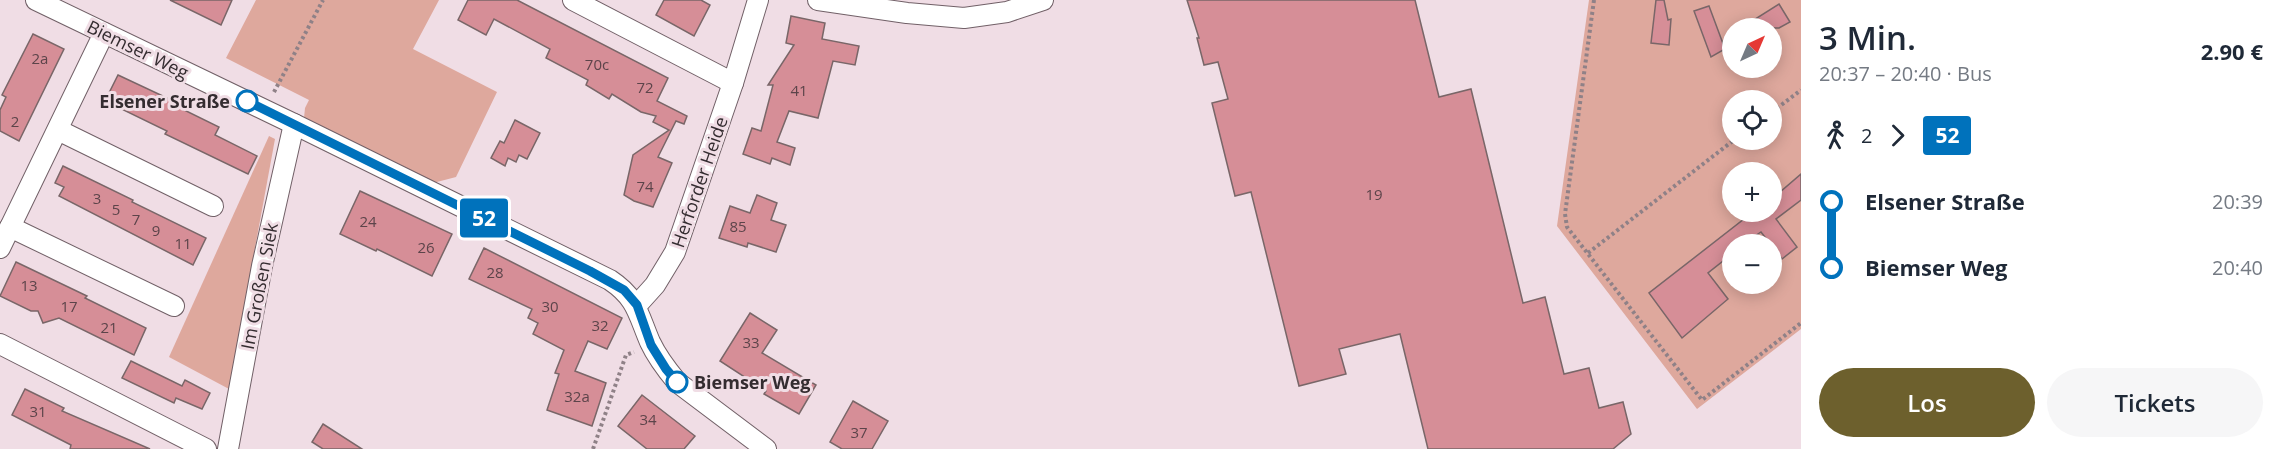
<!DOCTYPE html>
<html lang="de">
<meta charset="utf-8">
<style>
body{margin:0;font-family:"Open Sans",sans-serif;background:#f6f6f7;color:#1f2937;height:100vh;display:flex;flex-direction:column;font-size:22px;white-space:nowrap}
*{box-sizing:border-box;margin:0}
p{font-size:20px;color:#747a83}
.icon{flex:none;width:33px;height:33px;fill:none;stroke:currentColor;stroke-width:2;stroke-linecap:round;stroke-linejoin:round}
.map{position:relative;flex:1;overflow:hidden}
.side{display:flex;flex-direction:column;background:#fff;width:480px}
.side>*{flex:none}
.badge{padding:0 12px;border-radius:4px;font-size:21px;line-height:39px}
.needle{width:39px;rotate:44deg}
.controls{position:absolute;left:1722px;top:18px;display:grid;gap:12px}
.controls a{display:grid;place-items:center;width:60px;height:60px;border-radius:50%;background:#fff;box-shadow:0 3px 15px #0003;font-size:30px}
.map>.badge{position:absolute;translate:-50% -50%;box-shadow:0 0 0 3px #fff}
.legs{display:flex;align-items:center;gap:9px;height:66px;padding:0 18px;font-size:20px}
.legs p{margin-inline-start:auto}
.summary{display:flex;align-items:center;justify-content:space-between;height:102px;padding:0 18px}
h1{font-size:33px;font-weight:600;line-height:45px}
.action{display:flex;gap:12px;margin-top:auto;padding:12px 18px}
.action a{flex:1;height:69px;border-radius:36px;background:#6d602d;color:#fff;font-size:24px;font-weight:600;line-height:69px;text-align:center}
.action a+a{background:#f6f6f7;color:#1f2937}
ul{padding:0 18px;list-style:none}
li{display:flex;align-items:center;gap:21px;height:66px;font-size:22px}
li i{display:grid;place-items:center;width:9px;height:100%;margin:0 8px;background:currentColor}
li i::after{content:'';width:15px;height:15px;margin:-8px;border:4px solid;border-radius:50%;background:#fff}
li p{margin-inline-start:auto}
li:first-child i{background:linear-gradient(#0000 50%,currentColor 0)}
li:last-child i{background:linear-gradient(currentColor 50%,#0000 0)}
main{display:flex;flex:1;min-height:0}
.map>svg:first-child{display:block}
.green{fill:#dea89d;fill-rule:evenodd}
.building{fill:#d68e97;stroke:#796668;stroke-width:1.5}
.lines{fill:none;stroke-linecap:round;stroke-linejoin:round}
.minor-casing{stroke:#716067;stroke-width:22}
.path{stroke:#8f8187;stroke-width:4;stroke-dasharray:3 3;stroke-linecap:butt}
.minor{stroke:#fff;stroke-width:20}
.line-1-casing{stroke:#fff;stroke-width:14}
.line-1{stroke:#0072bc;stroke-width:9}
.stop-1-dot{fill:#fff;stroke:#0072bc;stroke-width:3}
.labels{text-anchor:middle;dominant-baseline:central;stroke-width:6;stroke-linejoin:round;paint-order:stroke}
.number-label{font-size:15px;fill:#5c444a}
.street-label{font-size:18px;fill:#342c30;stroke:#f0dde5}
.stop-label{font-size:18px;font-weight:bold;fill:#342c30;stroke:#f0dde5;text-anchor:end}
</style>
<main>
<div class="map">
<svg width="1801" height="449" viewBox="0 0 1801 449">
<rect width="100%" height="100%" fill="#f0dde5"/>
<g class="green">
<path d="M256,0H439L413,49L497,92L456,177L433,183L304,118L305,108L309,100L226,58Z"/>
<path d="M1589,0H1801V329L1697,409L1557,226ZM1732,28H1772V68H1732ZM1732,100H1772V140H1732ZM1732,172H1772V212H1732ZM1732,244H1772V284H1732Z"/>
<path d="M269,136L275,139L229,389L169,357Z"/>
</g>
<g class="building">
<path d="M170,0H232L221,25Z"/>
<path d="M468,0H517L668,78L657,101L687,116L684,124L676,121L658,157L672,163L653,207L634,201L624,195L633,155L669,130L653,122L656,116L641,112L612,94L609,99L586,85L588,80L546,58L550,49L494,19L486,35L458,20Z"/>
<path d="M664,0H701L710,5L694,36L656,15Z"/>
<path d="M1187,0H1415L1439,97L1471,89L1523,303L1545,297L1564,374L1589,368L1599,408L1623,402L1631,434L1613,449H1428L1400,334L1339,349L1346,374L1299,386L1251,192L1235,196L1212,103L1228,99L1218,62L1204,65L1197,38H1199Z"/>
<path d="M1656,0H1664L1668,20L1671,19L1669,45L1651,43Z"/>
<path d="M1779,4L1790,22L1779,28H1741Z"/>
<path d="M1709,6L1725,49L1711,57L1694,11Z"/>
<path d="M791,16L825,23L822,39L859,46L855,65L833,61L818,118L789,111L777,142L795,148L790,165L772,158L770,164L743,154L752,128L761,131L773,85H768L794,45L786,43Z"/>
<path d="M33,34L64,49L19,141L0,131V110L6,97L2,95Z"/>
<path d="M118,75L180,104L178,107L219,127L215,135L257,156L248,174L165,134L167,131L105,101Z"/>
<path d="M515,120L540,133L527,159L519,155L516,162L508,158L505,166L491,158L500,141L504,143Z"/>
<path d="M63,166L133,200L132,202L206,238L193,265L59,196L64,187L55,183Z"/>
<path d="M1801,174V200L1776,219L1797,247L1782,259L1761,232L1743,244H1732V254L1708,273L1728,299L1682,338L1649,293L1753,212H1772V199Z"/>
<path d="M360,191L452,234L432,276L377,249L376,251L340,234Z"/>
<path d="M757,195L777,203L771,220L786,225L776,252L748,243L747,247L719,238L730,206L750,213Z"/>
<path d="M484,248L622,318L607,349L588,341L575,371L606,383L592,426L547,410L559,374L555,373L564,350L533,334L538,323L528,318L532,309L469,279Z"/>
<path d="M16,262L87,296L85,298L146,328L134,355L59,318L43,323L38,311H31L0,296Z"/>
<path d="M750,313L777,330L762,353L816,385L799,414L764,394L766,391L720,361Z"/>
<path d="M131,361L182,386L185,380L210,393L202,409L176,398L174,403L122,378Z"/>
<path d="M25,389L64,408L62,411L150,449H70L71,445L12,415Z"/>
<path d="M642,395L695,436L684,449H647L618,426Z"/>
<path d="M853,401L888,421L872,449H842L830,442Z"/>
<path d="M323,424L362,449H323L312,442Z"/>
</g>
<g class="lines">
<defs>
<g id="minor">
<path d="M36,0L294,124L610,280C637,298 638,314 650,342C657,357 667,370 677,382L766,449"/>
<path d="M573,0L733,83"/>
<path d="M818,0L907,13L964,18L1007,12L1043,0"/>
<path d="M58,130L213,206"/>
<path d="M10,227L174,306"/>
<path d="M0,248L104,33"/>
<path d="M637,305L655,285L675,252L733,83L758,0"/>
<path d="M0,344L206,449"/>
<path d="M228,449L262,266L294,124"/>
</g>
</defs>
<use href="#minor" class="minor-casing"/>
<g class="path">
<path d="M1594,0L1565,214L1567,227L1702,400L1801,323"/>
<path d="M274,92L323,0"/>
<path d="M1772,112L1801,90"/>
<path d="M1588,253L1734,140"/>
<path d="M593,449L626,355L634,352"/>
</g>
<use href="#minor" class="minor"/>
</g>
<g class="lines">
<defs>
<path id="line-1" d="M247,101L590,271L624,290L637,305L651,345L666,369L677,382"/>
</defs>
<use href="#line-1" class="line-1-casing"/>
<use href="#line-1" class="line-1"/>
</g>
<g class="stop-1-dot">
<circle cx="247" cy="101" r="10"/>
<circle cx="677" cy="382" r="10"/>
</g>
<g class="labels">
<g class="number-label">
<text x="40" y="58">2a</text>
<text x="597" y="64">70c</text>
<text x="645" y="87">72</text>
<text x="799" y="90">41</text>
<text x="15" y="121">2</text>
<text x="645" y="186">74</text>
<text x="1374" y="194">19</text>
<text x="97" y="198">3</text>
<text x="116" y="209">5</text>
<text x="136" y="219">7</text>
<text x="368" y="221">24</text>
<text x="738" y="226">85</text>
<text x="156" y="230">9</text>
<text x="183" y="243">11</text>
<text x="426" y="247">26</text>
<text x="495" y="272">28</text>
<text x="29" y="285">13</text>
<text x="69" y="306">17</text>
<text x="550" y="306">30</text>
<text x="600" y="325">32</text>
<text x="109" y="327">21</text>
<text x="751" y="342">33</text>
<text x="577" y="396">32a</text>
<text x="38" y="411">31</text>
<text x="648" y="419">34</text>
<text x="859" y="432">37</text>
</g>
<g class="street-label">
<text transform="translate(138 49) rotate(26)">Biemser Weg</text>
<text transform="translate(699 182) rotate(-71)">Herforder Heide</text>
<text transform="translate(259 286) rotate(-79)">Im Großen Siek</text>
</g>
<g class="stop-label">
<text x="230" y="101">Elsener Straße</text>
<text x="694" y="382" text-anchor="start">Biemser Weg</text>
</g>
</g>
</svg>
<div class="controls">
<a><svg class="needle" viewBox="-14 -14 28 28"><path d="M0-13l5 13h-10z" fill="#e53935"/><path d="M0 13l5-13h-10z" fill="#747a83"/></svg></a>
<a><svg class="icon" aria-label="locate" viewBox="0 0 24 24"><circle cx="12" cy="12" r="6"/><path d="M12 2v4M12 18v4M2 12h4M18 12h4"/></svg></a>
<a>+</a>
<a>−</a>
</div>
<b class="badge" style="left:484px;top:218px;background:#0072bc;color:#fff">52</b>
</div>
<section class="side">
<div class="summary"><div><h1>3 Min.</h1><p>20:37 – 20:40 · Bus</p></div><b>2.90 €</b></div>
<div class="legs"><svg class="icon" aria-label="walk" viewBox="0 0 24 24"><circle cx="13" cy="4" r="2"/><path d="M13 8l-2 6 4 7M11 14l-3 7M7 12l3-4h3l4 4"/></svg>2<svg class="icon" aria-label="forward" viewBox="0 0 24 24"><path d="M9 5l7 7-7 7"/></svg><b class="badge" style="background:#0072bc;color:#fff">52</b></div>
<ul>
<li><i style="color:#0072bc"></i><b>Elsener Straße</b><p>20:39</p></li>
<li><i style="color:#0072bc"></i><b>Biemser Weg</b><p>20:40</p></li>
</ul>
<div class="action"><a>Los</a><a>Tickets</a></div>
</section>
</main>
